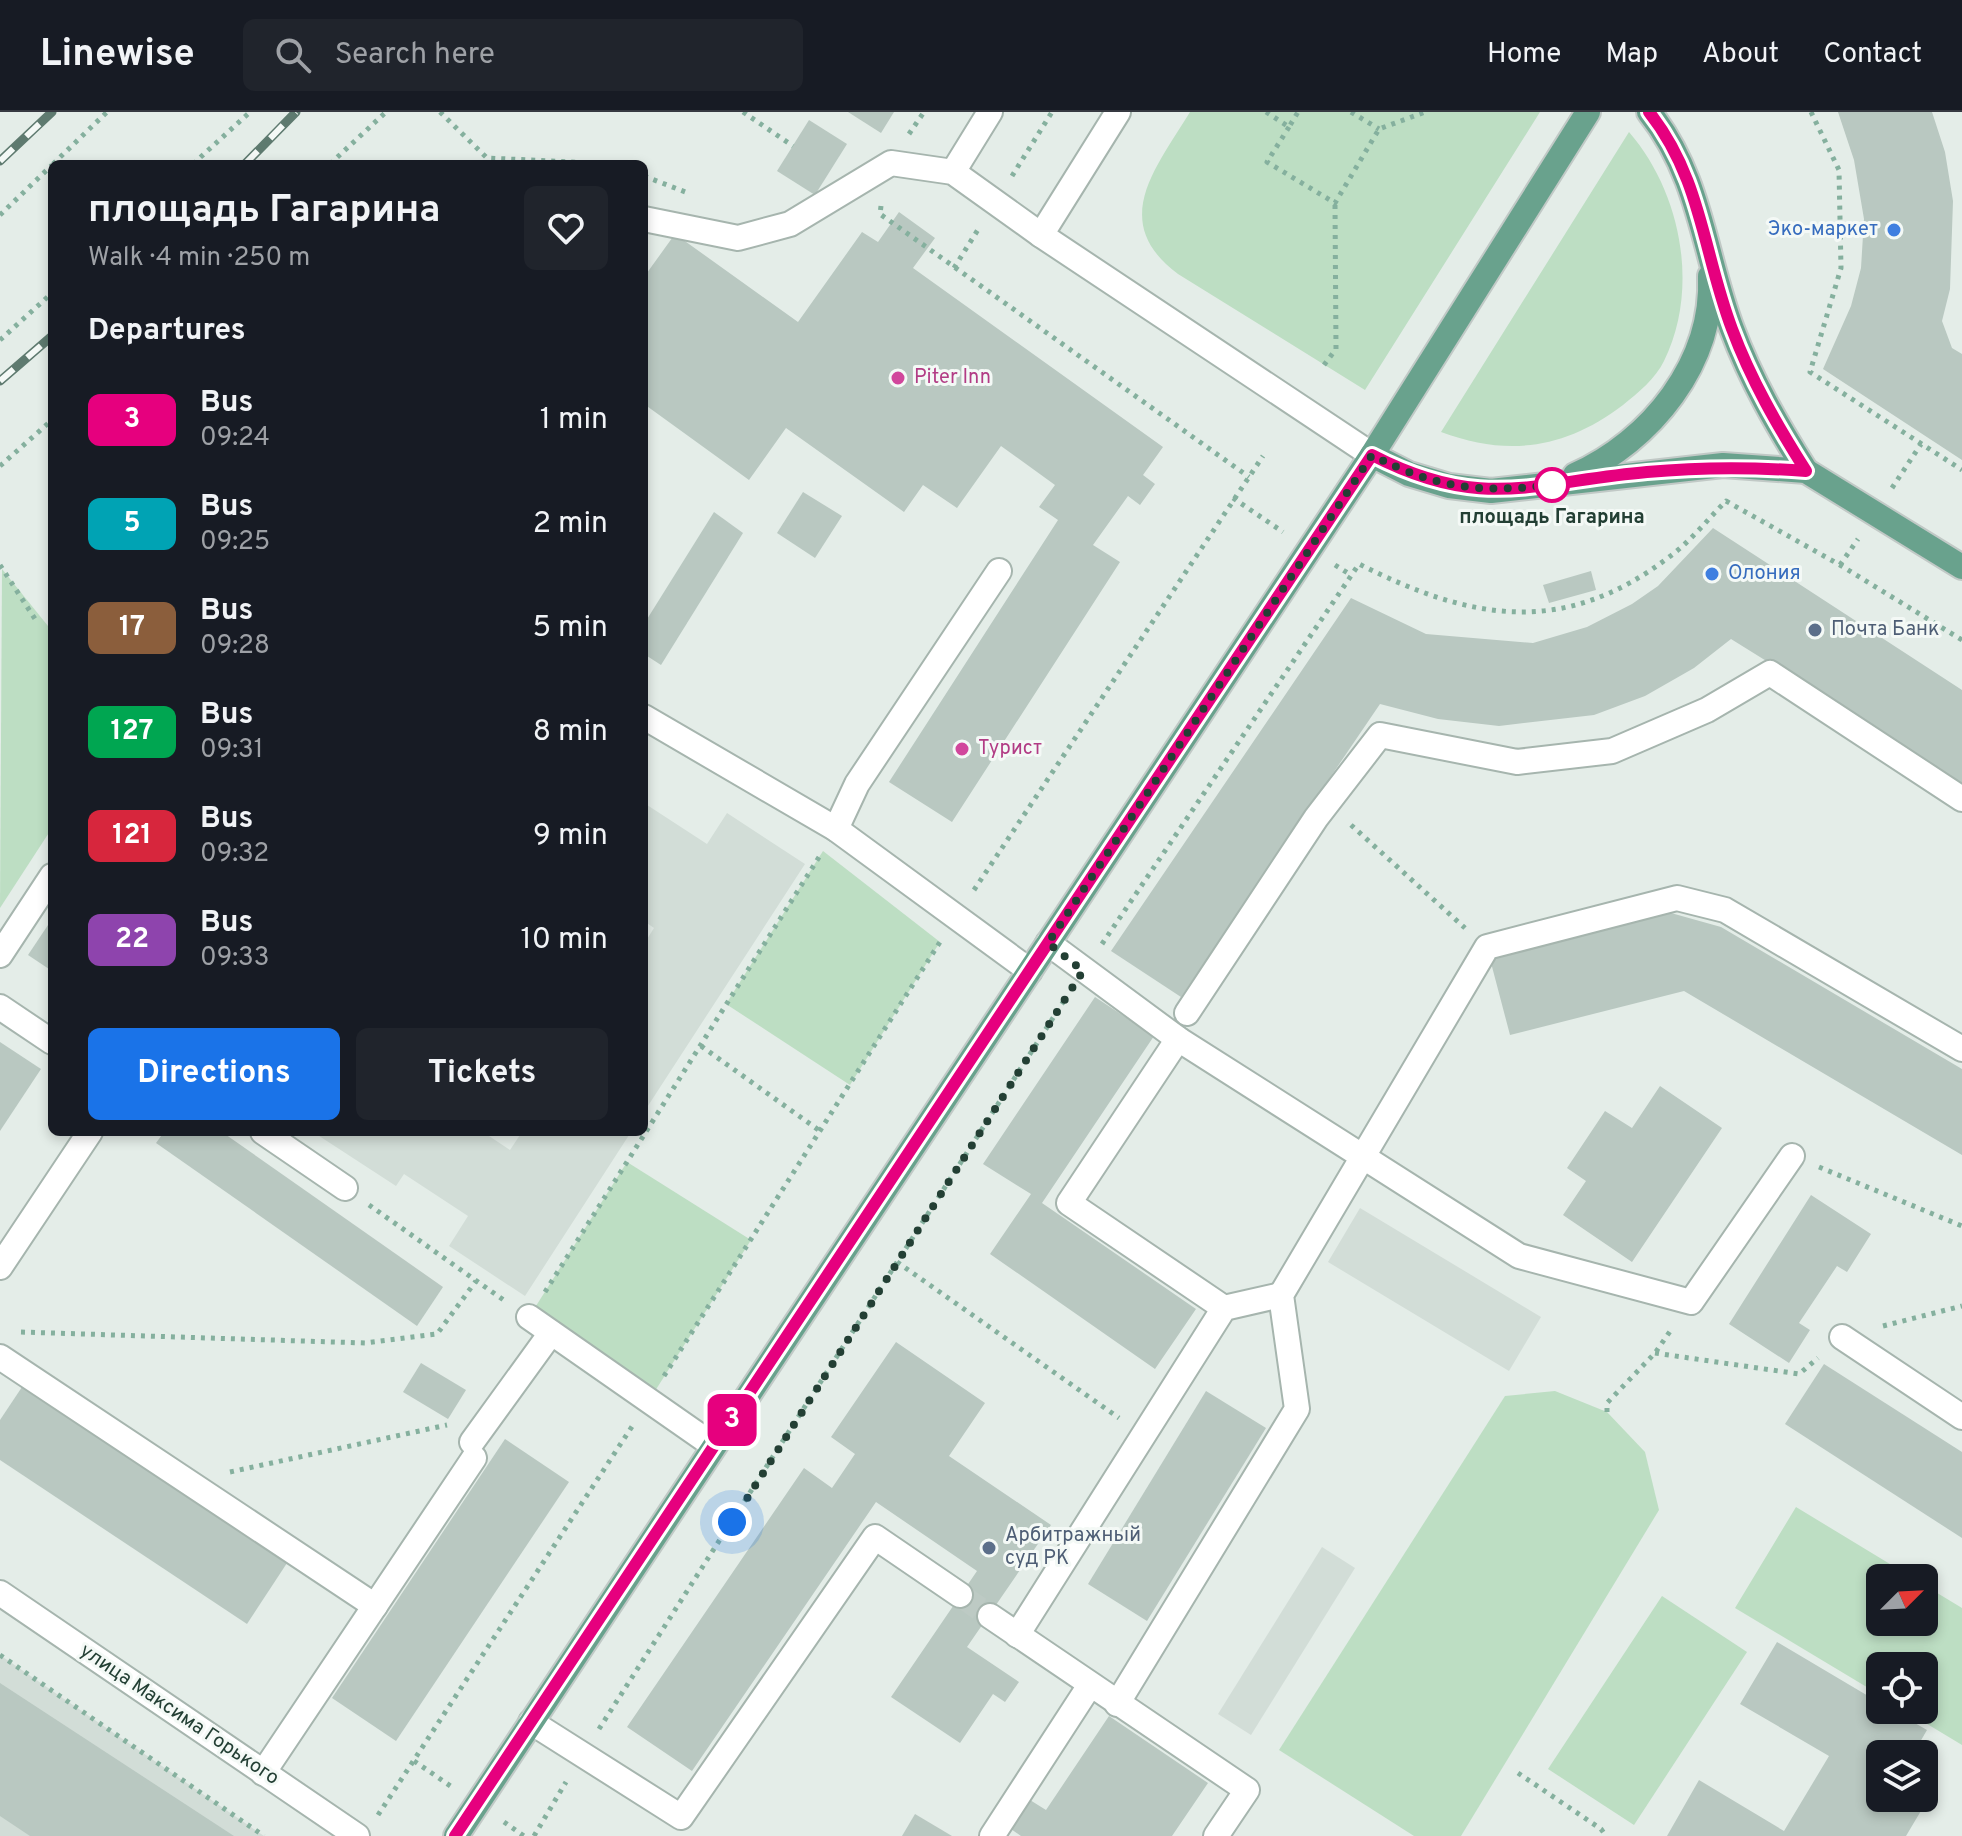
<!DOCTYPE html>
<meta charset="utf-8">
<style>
body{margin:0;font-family:Overpass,sans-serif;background:#20242c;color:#f1f3f6;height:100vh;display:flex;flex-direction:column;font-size:30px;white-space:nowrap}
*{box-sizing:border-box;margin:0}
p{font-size:26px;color:#9ea1a6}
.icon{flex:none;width:44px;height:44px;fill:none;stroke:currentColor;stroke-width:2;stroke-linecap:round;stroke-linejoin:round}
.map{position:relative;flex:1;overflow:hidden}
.drawer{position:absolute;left:48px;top:48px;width:600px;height:976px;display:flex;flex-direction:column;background:#171b24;border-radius:12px;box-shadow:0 4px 12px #0003}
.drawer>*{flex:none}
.badge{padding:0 16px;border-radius:12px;font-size:28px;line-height:52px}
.needle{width:52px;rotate:66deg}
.tools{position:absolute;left:1866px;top:1452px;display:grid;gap:16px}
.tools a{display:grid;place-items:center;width:72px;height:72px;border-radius:12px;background:#171b24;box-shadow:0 4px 12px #0003;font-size:40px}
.you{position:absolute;width:40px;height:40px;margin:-20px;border:6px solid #fff;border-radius:50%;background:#1a73e8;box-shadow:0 0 0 12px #1a73e833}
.map>.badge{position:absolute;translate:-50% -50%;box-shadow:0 0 0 4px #fff}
h2{padding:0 40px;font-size:30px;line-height:72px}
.round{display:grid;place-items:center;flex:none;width:84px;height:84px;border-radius:12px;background:#20242c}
.overview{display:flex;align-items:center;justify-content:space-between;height:136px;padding:0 40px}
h1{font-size:38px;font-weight:700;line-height:60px}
.cta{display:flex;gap:16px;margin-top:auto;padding:16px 40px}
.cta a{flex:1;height:92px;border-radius:12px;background:#1a73e8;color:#fff;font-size:32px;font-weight:700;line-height:92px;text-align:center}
.cta a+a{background:#20242c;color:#f1f3f6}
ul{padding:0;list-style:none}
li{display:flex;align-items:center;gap:24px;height:104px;padding:0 40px}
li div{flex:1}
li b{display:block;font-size:30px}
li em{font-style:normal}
li .badge{min-width:88px;font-weight:700;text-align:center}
header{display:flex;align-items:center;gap:48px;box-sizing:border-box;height:112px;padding:0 40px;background:#171b24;border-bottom:2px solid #363941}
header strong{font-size:38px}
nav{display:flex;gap:44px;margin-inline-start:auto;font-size:28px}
.search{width:560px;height:72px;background:#20242c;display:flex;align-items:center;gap:20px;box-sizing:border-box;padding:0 28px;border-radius:12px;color:#9ea1a6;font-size:30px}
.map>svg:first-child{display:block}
.built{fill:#d2ddd7}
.green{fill:#bddec3}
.building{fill:#b9c8c1}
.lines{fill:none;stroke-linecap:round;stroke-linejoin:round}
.minor-tunnel{stroke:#bdcac4;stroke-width:24;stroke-dasharray:24 12;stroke-linecap:butt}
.minor-casing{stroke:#a6b5ae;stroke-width:28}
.major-casing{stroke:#c1c9c6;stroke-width:28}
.path{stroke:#85b09e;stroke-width:5;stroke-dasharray:4 6;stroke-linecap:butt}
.minor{stroke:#fff;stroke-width:24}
.major{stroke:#69a28d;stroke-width:24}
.rail-casing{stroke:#5e7a6f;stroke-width:9}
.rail{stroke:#f4f9f6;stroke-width:6;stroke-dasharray:18;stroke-linecap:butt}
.line-casing{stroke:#fff;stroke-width:18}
.line{stroke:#e6007e;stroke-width:12}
.walk{stroke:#233f34;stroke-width:8;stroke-dasharray:0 14.4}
.shop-dot{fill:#3f7fe0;stroke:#f4f9f6;stroke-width:3}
.hotel-dot{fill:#d1479c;stroke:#f4f9f6;stroke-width:3}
.stop-dot{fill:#fff;stroke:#e6007e;stroke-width:4}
.service-dot{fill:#5c6f8a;stroke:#f4f9f6;stroke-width:3}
.labels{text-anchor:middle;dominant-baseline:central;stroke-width:6;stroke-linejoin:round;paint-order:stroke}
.shop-label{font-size:20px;fill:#366cbe;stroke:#f4f9f6;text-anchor:end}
.hotel-label{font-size:20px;fill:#b23c85;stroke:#f4f9f6;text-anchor:start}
.stop-label{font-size:20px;font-weight:bold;fill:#233f34;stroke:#f4f9f6}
.service-label{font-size:20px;fill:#4e5e75;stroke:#f4f9f6;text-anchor:start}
.street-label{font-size:20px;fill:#233f34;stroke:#f4f9f6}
</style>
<header>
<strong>Linewise</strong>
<div class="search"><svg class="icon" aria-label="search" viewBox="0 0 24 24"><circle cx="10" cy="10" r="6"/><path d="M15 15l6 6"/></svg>Search here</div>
<nav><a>Home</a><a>Map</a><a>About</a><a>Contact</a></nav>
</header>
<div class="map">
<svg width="1962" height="1724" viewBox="0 0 1962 1724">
<rect width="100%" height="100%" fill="#e4ede8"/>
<g class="built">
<path d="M644,691L707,732L727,701L805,752L644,1000V832L654,816L644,809Z"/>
<path d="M313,1020H483L510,1038L522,1020H631L525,1184L449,1134L468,1104L404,1062L396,1074Z"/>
<path d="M1360,1096L1541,1205L1509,1259L1328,1150Z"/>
<path d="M1322,1435L1355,1456L1251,1623L1218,1602Z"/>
<path d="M0,1543L264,1724H0Z"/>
</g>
<g class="green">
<path d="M1190,0H1540L1365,278L1178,162C1108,110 1156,56 1190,0Z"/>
<path d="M1629,20C1681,80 1700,176 1664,249C1656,266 1638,281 1623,293C1565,337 1508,345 1441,320Z"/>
<path d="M2,457L52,519V716L0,796Z"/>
<path d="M823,739L940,830L850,973L726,892Z"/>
<path d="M627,1050L751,1128L648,1290L529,1205Z"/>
<path d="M1555,1279L1607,1300L1645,1340L1659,1398L1461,1724H1414L1279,1638L1505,1284Z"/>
<path d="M1796,1395L1913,1466H1880V1510H1924V1473L1962,1496V1633L1904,1598H1924V1554H1880V1583L1735,1496Z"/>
<path d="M1662,1484L1747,1540L1634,1713L1548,1657Z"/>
</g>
<g class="building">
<path d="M848,0H894L881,21Z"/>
<path d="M1838,0H1932L1945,40L1953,89L1950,177L1942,209L1952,236L1962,242V348L1823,257L1851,194L1861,156L1864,107L1854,48Z"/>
<path d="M809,8L847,32L815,83L777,59Z"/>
<path d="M899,100L935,126L913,156L1163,335L1143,363L1155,372L1140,393L1128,384L1093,433L1120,450L952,710L889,670L1058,408L1039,395L1055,373L1001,334L957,396L923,373L904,400L786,316L749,368L644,292V165L675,122L798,210L862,120L878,130Z"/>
<path d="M803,380L842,404L815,446L777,421Z"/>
<path d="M714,400L743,421L661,553L644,542V512Z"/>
<path d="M1713,416L1962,578V671L1731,527L1694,556L1645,584L1594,603L1499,614L1438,607L1380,592L1181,885L1111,839L1351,486L1426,522L1533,531L1587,515L1632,492L1658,474Z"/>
<path d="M1591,459L1596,478L1549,491L1543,473Z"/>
<path d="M1671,801L1721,815L1962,957V1043L1684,879L1510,923L1490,847Z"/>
<path d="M52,807V859L28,843Z"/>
<path d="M1095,885L1154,924L1042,1091L1196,1197L1155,1257L990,1142L1031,1082L983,1052Z"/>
<path d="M0,930L41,957L0,1019Z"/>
<path d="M1660,974L1722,1016L1632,1150L1563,1103L1586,1069L1567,1056L1605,999L1632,1016Z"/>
<path d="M164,1020H222L443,1175L417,1214L156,1031Z"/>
<path d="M1811,1083L1871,1122L1847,1160L1837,1154L1799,1211L1810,1218L1789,1251L1729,1212Z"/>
<path d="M896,1230L985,1291L949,1344L1051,1413L967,1535L1019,1570L1005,1590L993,1582L960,1631L891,1585L977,1459L876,1390L692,1659L627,1615L804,1356L832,1376L855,1342L831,1325Z"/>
<path d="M421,1251L466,1278L448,1307L403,1280Z"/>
<path d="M1824,1252L1962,1340V1426L1785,1312Z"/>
<path d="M24,1272L289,1448L247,1512L0,1348V1308Z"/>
<path d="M1206,1279L1266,1316L1147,1509L1088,1472Z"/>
<path d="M505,1327L569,1370L396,1629L332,1586Z"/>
<path d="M1777,1530L1880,1591V1598H1892L1927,1618L1913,1642H1880V1686H1924V1678L1931,1682L1906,1724H1667L1699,1668L1784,1719L1829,1644L1740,1592Z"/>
<path d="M0,1571L234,1724H30L0,1704Z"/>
<path d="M1109,1604L1208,1671L1172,1724H1021L1011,1717L1030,1688L1046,1698Z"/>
<path d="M915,1702L952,1724H902Z"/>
</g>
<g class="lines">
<path class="minor-tunnel" d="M960,1483L990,1504"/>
<defs>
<g id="minor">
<path d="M953,60L990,0"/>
<path d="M644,107L738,126L790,112L891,51L953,60L1041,123L1372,343"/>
<path d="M1041,123L1118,0"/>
<path d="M644,605L836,717L1030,859"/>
<path d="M836,717L857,672L999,459"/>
<path d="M1048,831L1178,927L1519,1144L1691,1190L1792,1044"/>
<path d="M0,843L52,764"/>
<path d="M0,895L52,930"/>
<path d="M1187,901L1316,706L1380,623L1517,650L1612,639L1707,598L1770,561L1962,687"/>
<path d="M1178,927L1069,1091L1224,1196"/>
<path d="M263,1020L345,1076"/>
<path d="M0,1155L90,1020"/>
<path d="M529,1205L714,1334"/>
<path d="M1842,1225L1962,1305"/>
<path d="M0,1245L375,1494"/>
<path d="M472,1330L551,1221"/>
<path d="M0,1481L357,1724"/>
<path d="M990,1504L1247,1678L1216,1724"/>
<path d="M1017,1523L1224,1196L1281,1183"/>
<path d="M1117,1592L1297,1297L1281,1183L1487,835L1677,786L1725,798L1962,937"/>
<path d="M531,1610L681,1705L875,1425L960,1483"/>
<path d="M263,1661L474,1346"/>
<path d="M992,1724L1090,1573"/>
</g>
<g id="major">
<path d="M1649,0C1701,65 1704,143 1732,217C1751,268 1777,313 1806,359"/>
<path d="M1372,343L1409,362L1449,374L1491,379L1723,353L1806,359L1962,455"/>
<path d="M1575,363C1651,329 1714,251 1710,164"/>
<path d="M456,1724L1372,343L1588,0"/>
</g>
</defs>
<use href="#minor" class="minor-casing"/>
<use href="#major" class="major-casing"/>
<g class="path">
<path d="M440,0L487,46L614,52"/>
<path d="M743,0L793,34"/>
<path d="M1266,0L1289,15L1298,0"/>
<path d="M1351,0L1379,17"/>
<path d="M1811,0L1839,58L1841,156L1810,260L1962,358"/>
<path d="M1289,15L1267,50L1335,91L1379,17L1425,0"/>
<path d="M909,22L924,0"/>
<path d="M53,52L107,0"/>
<path d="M193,52L250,0"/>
<path d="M330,52L386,0"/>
<path d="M644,64L688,81"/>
<path d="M1012,64L1052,0"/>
<path d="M881,94L880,102L1249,365"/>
<path d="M0,103L52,53"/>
<path d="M954,156L979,116"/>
<path d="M0,228L52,181"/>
<path d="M1324,253L1336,237L1335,91"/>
<path d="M0,354L52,308"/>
<path d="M1892,376L1921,332"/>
<path d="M1233,386L1283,420"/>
<path d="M0,453L37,510"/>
<path d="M1335,453L1351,463"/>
<path d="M1840,453L1858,427"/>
<path d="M1351,713L1465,816"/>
<path d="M974,778L1263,344"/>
<path d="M1102,832L1359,452C1470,508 1563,526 1669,445C1690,430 1708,407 1726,389L1840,453L1962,528"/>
<path d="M701,934L820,1019"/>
<path d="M1819,1055L1962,1114"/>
<path d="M369,1093L505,1189"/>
<path d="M897,1150L1119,1306"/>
<path d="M545,1180L821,742"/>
<path d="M1883,1214L1962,1194"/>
<path d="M21,1220L365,1231L437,1222L476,1169"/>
<path d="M1655,1241L1799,1262L1818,1246"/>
<path d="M664,1264L940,830"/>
<path d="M1607,1300V1291L1655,1241L1671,1218"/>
<path d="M230,1360L447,1313"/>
<path d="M0,1543L264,1724"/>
<path d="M599,1617L1067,884"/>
<path d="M414,1649L452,1675"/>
<path d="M1518,1661L1601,1717L1606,1724"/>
<path d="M378,1703L633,1313"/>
<path d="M504,1710L524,1724"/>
<path d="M534,1724L566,1670"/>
</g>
<use href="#minor" class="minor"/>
<use href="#major" class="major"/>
<defs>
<g id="rail">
<path d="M0,49L52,0"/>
<path d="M245,52L296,0"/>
<path d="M0,269L52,224"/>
</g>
</defs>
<use href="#rail" class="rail-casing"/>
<use href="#rail" class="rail"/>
</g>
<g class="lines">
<defs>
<path id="line" d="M455,1724L1372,343C1482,400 1534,370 1647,360C1701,355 1752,355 1806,359C1777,313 1751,268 1732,217C1703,141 1702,67 1649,0"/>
</defs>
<use href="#line" class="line-casing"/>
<use href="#line" class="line"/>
<path class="walk" d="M732,1410L1083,859L1048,831L1372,343C1437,377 1480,381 1552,373"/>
</g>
<g class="shop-dot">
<circle cx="1894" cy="118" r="8"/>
<circle cx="1712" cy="462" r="8"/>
</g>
<g class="hotel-dot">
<circle cx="898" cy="266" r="8"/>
<circle cx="962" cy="637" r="8"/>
</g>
<circle class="stop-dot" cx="1552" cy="373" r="16"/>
<g class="service-dot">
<circle cx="1815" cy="518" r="8"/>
<circle cx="989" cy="1436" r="8"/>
</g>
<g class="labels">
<g class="shop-label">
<text x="1878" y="118">Эко-маркет</text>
<text x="1728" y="462" text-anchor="start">Олония</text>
</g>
<g class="hotel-label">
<text x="914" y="266">Piter Inn</text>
<text x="978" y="637">Турист</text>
</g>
<g class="stop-label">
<text x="1552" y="406">площадь Гагарина</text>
</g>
<g class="service-label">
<text x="1831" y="518">Почта Банк</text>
<text x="1005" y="1424">Арбитражный<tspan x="1005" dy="23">суд РК</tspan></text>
</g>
<g class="street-label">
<text transform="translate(179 1603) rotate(34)">улица Максима Горького</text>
</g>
</g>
</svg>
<div class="tools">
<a><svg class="needle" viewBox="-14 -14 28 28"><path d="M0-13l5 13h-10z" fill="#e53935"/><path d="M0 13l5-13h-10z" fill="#9ea1a6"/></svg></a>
<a><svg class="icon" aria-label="locate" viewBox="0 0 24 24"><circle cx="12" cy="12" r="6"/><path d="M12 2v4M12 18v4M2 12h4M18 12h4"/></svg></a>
<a><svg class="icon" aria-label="layers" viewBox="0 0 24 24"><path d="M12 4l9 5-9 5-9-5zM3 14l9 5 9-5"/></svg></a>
</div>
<div class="you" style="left:732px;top:1410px"></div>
<b class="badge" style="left:732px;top:1308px;background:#e6007e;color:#fff">3</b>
<section class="drawer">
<div class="overview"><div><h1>площадь Гагарина</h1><p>Walk · 4 min · 250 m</p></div><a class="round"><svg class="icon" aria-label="heart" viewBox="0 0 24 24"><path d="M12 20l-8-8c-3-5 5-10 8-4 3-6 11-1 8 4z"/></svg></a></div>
<h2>Departures</h2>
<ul>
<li><span class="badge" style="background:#e6007e;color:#fff">3</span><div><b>Bus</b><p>09:24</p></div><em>1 min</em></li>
<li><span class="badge" style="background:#00a3b4;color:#fff">5</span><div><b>Bus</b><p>09:25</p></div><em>2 min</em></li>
<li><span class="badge" style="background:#8b5e3c;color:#fff">17</span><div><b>Bus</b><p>09:28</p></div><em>5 min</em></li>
<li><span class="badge" style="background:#00a651;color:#fff">127</span><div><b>Bus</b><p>09:31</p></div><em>8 min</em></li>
<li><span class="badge" style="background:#d7263d;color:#fff">121</span><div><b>Bus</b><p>09:32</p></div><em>9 min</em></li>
<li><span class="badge" style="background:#8e44ad;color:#fff">22</span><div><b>Bus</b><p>09:33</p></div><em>10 min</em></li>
</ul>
<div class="cta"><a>Directions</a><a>Tickets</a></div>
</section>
</div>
